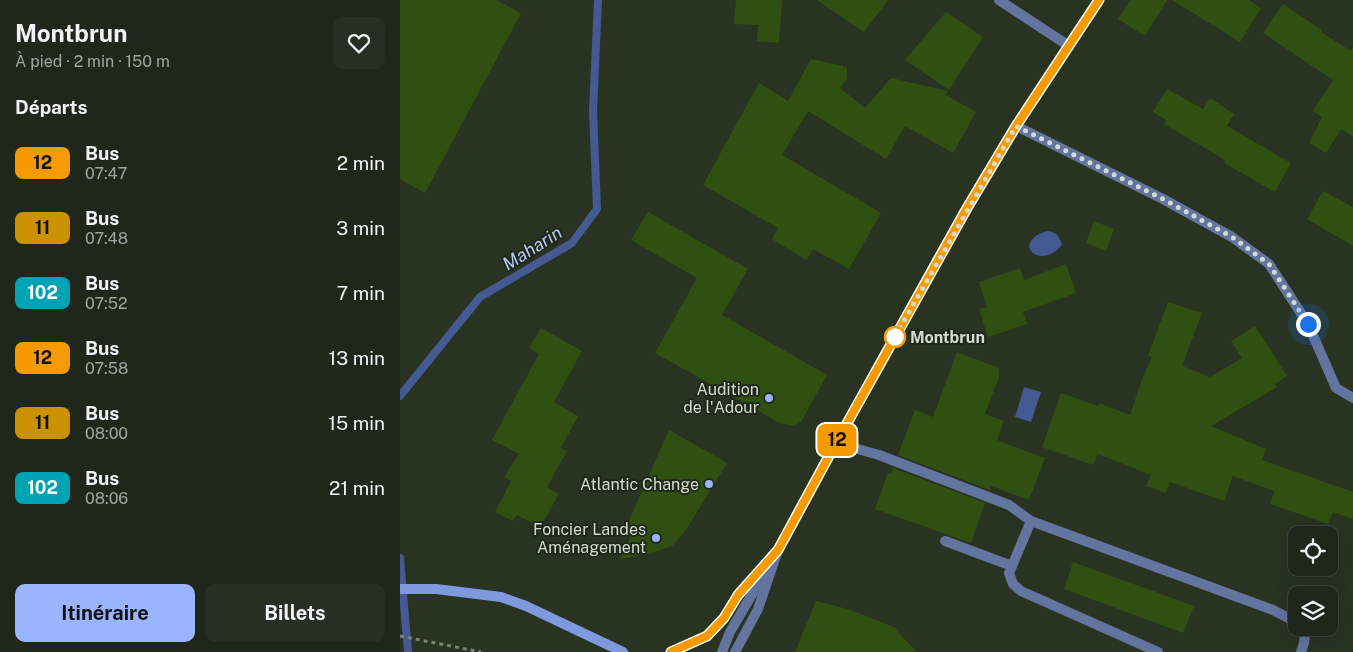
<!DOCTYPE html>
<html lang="fr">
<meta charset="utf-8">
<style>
body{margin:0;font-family:"Public Sans",sans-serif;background:#272e23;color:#f1f3f6;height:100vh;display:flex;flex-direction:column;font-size:19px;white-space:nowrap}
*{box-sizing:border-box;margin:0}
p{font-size:16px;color:#a1a5a2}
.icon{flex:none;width:28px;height:28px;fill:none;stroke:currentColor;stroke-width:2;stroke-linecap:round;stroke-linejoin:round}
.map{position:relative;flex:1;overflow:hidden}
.panel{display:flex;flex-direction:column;background:#1f261a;width:400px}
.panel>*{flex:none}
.badge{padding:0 10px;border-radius:8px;font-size:18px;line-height:32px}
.buttons{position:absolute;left:888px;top:526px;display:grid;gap:10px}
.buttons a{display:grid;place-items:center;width:50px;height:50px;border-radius:10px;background:#1f261a;box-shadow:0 5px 20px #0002,0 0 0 1px #3c4339;font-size:25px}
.you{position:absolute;width:25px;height:25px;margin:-12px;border:4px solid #fff;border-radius:50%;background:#1a73e8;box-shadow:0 0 0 8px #1a73e833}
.map>.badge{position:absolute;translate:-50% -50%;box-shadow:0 0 0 2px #fff}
h2{padding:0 15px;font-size:19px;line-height:45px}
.round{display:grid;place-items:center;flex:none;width:52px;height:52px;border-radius:10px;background:#272e23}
.summary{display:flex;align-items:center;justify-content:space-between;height:85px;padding:0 15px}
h1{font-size:24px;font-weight:700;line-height:38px}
.cta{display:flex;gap:10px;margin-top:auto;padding:10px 15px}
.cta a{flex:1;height:58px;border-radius:10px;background:#9ab5fd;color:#111;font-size:20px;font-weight:700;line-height:58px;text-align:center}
.cta a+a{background:#272e23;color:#f1f3f6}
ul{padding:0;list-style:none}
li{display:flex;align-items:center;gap:15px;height:65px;padding:0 15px}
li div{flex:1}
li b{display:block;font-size:19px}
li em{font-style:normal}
li .badge{min-width:55px;font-weight:700;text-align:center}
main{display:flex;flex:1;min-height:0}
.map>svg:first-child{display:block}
.water{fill:#455993}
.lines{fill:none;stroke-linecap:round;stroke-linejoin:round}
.stream{stroke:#455993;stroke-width:8}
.building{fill:#305011}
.path{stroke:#7b8375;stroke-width:3;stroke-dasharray:4 4;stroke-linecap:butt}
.service{stroke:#63749f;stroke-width:10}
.minor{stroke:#63749f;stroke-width:10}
.tertiary{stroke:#63749f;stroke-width:10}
.secondary{stroke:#7f99de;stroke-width:10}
.line-casing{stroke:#fff;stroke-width:11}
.line{stroke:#f59a00;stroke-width:8}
.walk{stroke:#d3dacf;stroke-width:5;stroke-dasharray:0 9}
.stop-dot{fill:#fff;stroke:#f59a00;stroke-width:2.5}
.poi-dot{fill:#9ab5fd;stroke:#202919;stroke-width:2}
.labels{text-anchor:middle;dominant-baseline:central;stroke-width:4;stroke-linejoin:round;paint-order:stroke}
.stop-label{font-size:16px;font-weight:bold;fill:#d3dacf;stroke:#202919;text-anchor:start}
.poi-label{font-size:16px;fill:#d3dacf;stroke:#202919;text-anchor:end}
.water-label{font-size:18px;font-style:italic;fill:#b6cafe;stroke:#202919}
</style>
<main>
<section class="panel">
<div class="summary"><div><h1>Montbrun</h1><p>À pied · 2 min · 150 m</p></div><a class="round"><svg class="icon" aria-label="heart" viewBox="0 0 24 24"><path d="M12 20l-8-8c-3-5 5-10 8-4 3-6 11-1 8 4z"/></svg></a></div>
<h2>Départs</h2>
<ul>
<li><span class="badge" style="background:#f59a00;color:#111">12</span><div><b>Bus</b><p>07:47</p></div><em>2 min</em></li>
<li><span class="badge" style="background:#ca9200;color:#111">11</span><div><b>Bus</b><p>07:48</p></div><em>3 min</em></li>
<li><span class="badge" style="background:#00a3b4;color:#fff">102</span><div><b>Bus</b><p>07:52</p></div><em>7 min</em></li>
<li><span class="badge" style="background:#f59a00;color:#111">12</span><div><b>Bus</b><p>07:58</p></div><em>13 min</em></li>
<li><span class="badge" style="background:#ca9200;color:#111">11</span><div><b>Bus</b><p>08:00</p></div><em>15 min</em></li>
<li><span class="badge" style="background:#00a3b4;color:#fff">102</span><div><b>Bus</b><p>08:06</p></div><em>21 min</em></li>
</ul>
<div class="cta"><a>Itinéraire</a><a>Billets</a></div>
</section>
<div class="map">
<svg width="953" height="652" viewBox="0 0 953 652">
<rect width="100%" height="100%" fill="#293322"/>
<g class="water">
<path d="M647,231C657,232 659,236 662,245C639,272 610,242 647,231Z"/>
<path d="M624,387L641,392L631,422L615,417Z"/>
</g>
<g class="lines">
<g class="stream">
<path d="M0,396L80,297L172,243L197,209L193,111L198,0"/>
<path d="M0,558L8,652"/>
</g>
</g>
<g class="building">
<path d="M0,0H96L121,13L25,193L0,179Z"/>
<path d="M336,0H382L379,43L357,41L358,25L334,24Z"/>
<path d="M417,0H488L464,32Z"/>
<path d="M731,0H767L745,36L718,19Z"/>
<path d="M772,0H849L861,8L840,42Z"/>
<path d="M883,4L922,30L921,32L951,51L953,48V137L941,129L926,153L909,143L922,117L913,111L933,80L863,33Z"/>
<path d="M546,12L583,37L549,90L505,60Z"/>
<path d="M411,59L447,67V79L440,88L465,108L491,78L548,91L546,95L576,112L553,153L505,126L486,159L408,111L382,155L481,213L449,269L413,249L406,260L372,239L378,228L303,185L359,83L388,101Z"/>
<path d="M767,89L803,109L810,98L834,114L827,126L891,163L875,192L824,163L825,160L764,124L766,120L753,112Z"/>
<path d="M923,191L953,207V246L907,219Z"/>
<path d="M248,212L348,269L322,315L427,375L401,422L394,426L380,423L255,353L297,278L231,240Z"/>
<path d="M694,221L714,229L706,251L686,243Z"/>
<path d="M666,264L676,293L623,312L627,324L588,337L579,309L587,307L579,282L620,268L624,280Z"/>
<path d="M768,302L802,313L782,366L810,377L842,358L831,341L855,326L887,376L875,384L877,387L811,426L866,449L862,460L953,492V519L933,512L928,524L882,508L870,504L874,491L833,476L824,501L770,482L766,493L746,486L751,475L698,454L693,465L642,447L661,393L698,406L699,403L730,415L742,379L752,357L748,356Z"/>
<path d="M141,328L182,351L154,402L178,416L161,448L167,451L147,487L159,494L140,527L117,515L113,521L95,512L111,481L104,477L119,454L92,440L139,354L129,348Z"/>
<path d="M557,352L599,368V377L585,414L604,421L597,440L645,458L629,500L591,486L590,490L498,455L515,410L533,417Z"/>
<path d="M269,430L327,463L286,530L272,546L249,554L220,559L231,536L224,532Z"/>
<path d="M493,468L585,503L571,543L475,509L488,473L491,474Z"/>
<path d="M673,562L794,606L783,633L664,589Z"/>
<path d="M416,601L451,610L496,628V630L517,652H395Z"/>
</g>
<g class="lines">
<path class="path" d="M0,636L81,652"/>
<g class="service">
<path d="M479,455L609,505L631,521L873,610L896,622"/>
<path d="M631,521L609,573L613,584L621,591L758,652"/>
<path d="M545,541L612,566"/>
<path d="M322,652L330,632L371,562"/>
<path d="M901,652C904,644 907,636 902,628"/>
</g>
<g class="minor">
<path d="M599,0L669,46"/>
<path d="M616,126L763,199L832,237L869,264L908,324L936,388L953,398"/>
<path d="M436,443L479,455"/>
</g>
<g class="tertiary">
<path d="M271,652L307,636L324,618L338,595L374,555"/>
<path d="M335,652L358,609L378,550L436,443L550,238L616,126L699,0"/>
</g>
<path class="secondary" d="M0,589H36L101,597L126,606L223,652"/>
</g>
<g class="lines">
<defs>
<path id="line" d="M271,652L307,636L324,618L338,595L378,550L436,443L567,208L616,126L699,0"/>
</defs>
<use href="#line" class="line-casing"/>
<use href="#line" class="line"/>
<path class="walk" d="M495,337L493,340L616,126L763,199L832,237L869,264L908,324"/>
</g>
<circle class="stop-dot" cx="495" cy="337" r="10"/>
<g class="poi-dot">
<circle cx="369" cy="398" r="5"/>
<circle cx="309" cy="484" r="5"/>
<circle cx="256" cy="538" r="5"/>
</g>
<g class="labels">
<g class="stop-label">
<text x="510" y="337">Montbrun</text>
</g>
<g class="poi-label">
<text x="359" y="389">Audition<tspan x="359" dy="18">de l'Adour</tspan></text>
<text x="299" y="484">Atlantic Change</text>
<text x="246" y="529">Foncier Landes<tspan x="246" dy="18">Aménagement</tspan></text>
</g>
<g class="water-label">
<text transform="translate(132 248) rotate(-32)">Maharin</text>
</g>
</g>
</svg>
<div class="buttons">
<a><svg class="icon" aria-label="locate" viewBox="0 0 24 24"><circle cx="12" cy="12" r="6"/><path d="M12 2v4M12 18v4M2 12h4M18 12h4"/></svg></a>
<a><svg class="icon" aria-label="layers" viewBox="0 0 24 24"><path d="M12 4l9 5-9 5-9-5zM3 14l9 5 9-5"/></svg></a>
</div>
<div class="you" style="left:908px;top:324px"></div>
<b class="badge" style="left:437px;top:440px;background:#f59a00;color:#111">12</b>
</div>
</main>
